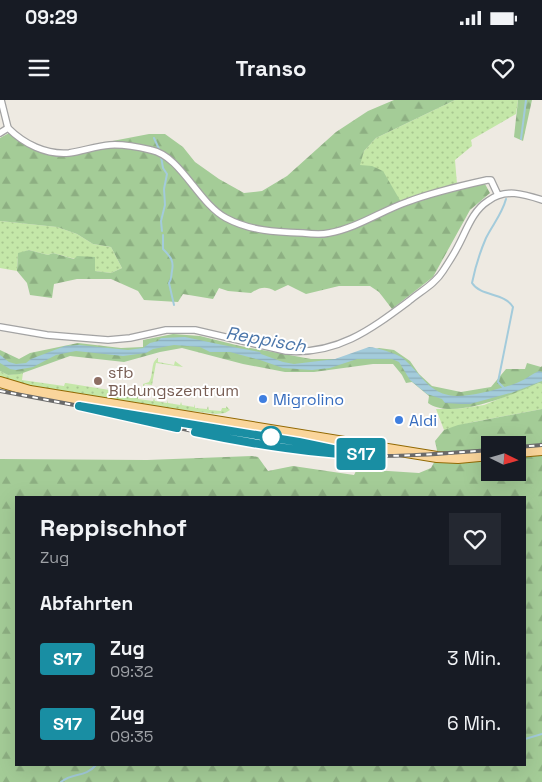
<!DOCTYPE html>
<html lang="de">
<style>
body{margin:0;font-family:"Space Grotesk",sans-serif;background:#242831;color:#f1f3f6;height:100vh;display:flex;flex-direction:column;font-size:19px;white-space:nowrap}
*{box-sizing:border-box;margin:0}
p{font-size:16px;color:#9ea1a6}
.icon{flex:none;width:28px;height:28px;fill:none;stroke:currentColor;stroke-width:2;stroke-linecap:round;stroke-linejoin:round}
.map{position:relative;flex:1;overflow:hidden}
.details{position:absolute;left:15px;top:396px;width:511px;height:270px;display:flex;flex-direction:column;background:#171b24;border-radius:0px;box-shadow:0 5px 20px #0002}
.details>*{flex:none}
.badge{padding:0 10px;border-radius:4px;font-size:18px;line-height:32px}
.needle{width:32px;rotate:95deg}
.fabs{position:absolute;left:481px;top:336px;display:grid;gap:10px}
.fabs a{display:grid;place-items:center;width:45px;height:45px;border-radius:0px;background:#171b24;box-shadow:0 5px 20px #0002;font-size:25px}
.map>.badge{position:absolute;translate:-50% -50%;box-shadow:0 0 0 2px #fff}
h2{padding:0 25px;font-size:19px;line-height:45px}
.round{display:grid;place-items:center;flex:none;width:52px;height:52px;border-radius:0px;background:#242831}
.overview{display:flex;align-items:center;justify-content:space-between;height:85px;padding:0 25px}
h1{font-size:24px;font-weight:800;line-height:38px}
ul{padding:0;list-style:none}
li{display:flex;align-items:center;gap:15px;height:65px;padding:0 25px}
li div{flex:1}
li b{display:block;font-size:19px}
li em{font-style:normal}
li .badge{min-width:55px;font-weight:700;text-align:center}
.status{display:flex;justify-content:space-between;align-items:center;height:35px;padding:0 25px;background:#171b24;direction:ltr}
.status svg{height:14px;fill:currentColor}
header{display:flex;justify-content:space-between;align-items:center;height:65px;padding:0 25px;background:#171b24;font-size:22px;font-weight:800}
.map>svg:first-child{display:block}
.grass{fill:url(#grass-dots)}
.forest{fill:url(#forest-firs);fill-rule:evenodd}
.water{fill:url(#water-rules)}
.lines{fill:none;stroke-linecap:round;stroke-linejoin:round}
.stream{stroke:#a3cbdb;stroke-width:2}
.street-casing{stroke:#a3a3a3;stroke-width:8}
.primary-casing{stroke:#926903;stroke-width:12}
.street{stroke:#fff;stroke-width:5.5}
.primary{stroke:#fad59b;stroke-width:10}
.rail-casing{stroke:#6a6a6a;stroke-width:4}
.rail{stroke:#fff;stroke-width:2;stroke-dasharray:5.5;stroke-linecap:butt}
.line-casing{stroke:#fff;stroke-width:11}
.line{stroke:#198ea3;stroke-width:8}
.education-dot{fill:#8d6e63;stroke:#fff;stroke-width:2}
.shop-dot{fill:#3f7fe0;stroke:#fff;stroke-width:2}
.stop-dot{fill:#fff;stroke:#198ea3;stroke-width:2.5}
.labels{text-anchor:middle;dominant-baseline:central;stroke-width:4;stroke-linejoin:round;paint-order:stroke}
.education-label{font-size:16px;fill:#785e54;stroke:#fff;text-anchor:start}
.shop-label{font-size:16px;fill:#366cbe;stroke:#fff;text-anchor:start}
.water-label{font-size:18px;font-style:italic;fill:#4b76aa;stroke:#fff}
</style>
<div class="status"><b>09:29</b><svg viewBox="0 0 49 12"><path d="M0 12V9h3v3zM5 12V6h3v6zM10 12V3h3v9zM15 12V0h3v12zM26 1h20v11H26zM47 4h2v5h-2z"/></svg></div>
<header><svg class="icon" aria-label="menu" viewBox="0 0 24 24"><path d="M4 6h16M4 12h16M4 18h16"/></svg>Transo<svg class="icon" aria-label="heart" viewBox="0 0 24 24"><path d="M12 20l-8-8c-3-5 5-10 8-4 3-6 11-1 8 4z"/></svg></header>
<div class="map">
<svg width="542" height="682" viewBox="0 0 542 682">
<defs>
<pattern id="grass-dots" width="8" height="8" patternUnits="userSpaceOnUse" patternTransform="scale(1.25)"><rect width="8" height="8" fill="#c4e7a8"/><path d="M2 2h.1M6 6h.1" fill="none" stroke="#a8c690" stroke-width="1.8" stroke-linecap="round"/></pattern>
<pattern id="forest-firs" width="22" height="20" patternUnits="userSpaceOnUse" patternTransform="scale(1.25)"><rect width="22" height="20" fill="#a4cc97"/><path d="M5 1l3.5 6h-7zM16 11l3.5 6h-7z" fill="#8daf82"/></pattern>
<pattern id="water-rules" width="6" height="5" patternUnits="userSpaceOnUse" patternTransform="scale(1.25)"><rect width="6" height="5" fill="#a3cbdb"/><path d="M0 2.5h6" fill="none" stroke="#8caebb"/></pattern>
</defs>
<rect width="100%" height="100%" fill="#eeeae2"/>
<g class="grass">
<path d="M455,0H518L516,14L471,40L472,46L455,60L457,84L401,102L359,65L364,51L376,38Z"/>
<path d="M0,121L57,127L77,134L93,144L111,147L122,168L111,173L95,171V158L75,159L53,153L48,155L29,150L18,154L17,171L0,168Z"/>
<path d="M158,258V262L174,265L175,261L183,267L156,263L152,285L145,284L143,288V284L149,282C154,275 150,262 158,258Z"/>
<path d="M0,271L8,275L23,273L22,280L64,286L65,283H66L128,293V297L137,298L138,294V299L153,301L154,298L155,301L167,303V300L168,303L180,305L181,302L182,305L194,307L195,304V308L207,309L208,306L209,310L221,311L222,308H226V306L230,310L225,313L216,314C145,305 69,297 0,278Z"/>
<path d="M539,283L542,284V309L473,322L444,330L436,309H457L484,305Z"/>
</g>
<g class="forest">
<path d="M394,0H455L376,38L364,51L360,65L372,66L383,71L401,102L457,88L485,84L490,93L470,110L433,177L392,209L379,192L370,186H339L306,194L288,185L275,191C266,186 260,187 251,193L228,191L219,188L213,199L183,194L178,202L144,200L138,191L111,179H77L54,184L52,198L30,195L27,183L17,171L18,153L29,150L48,155L53,153L74,159L77,156L95,157V171L111,173L122,168L111,147L93,144L77,134L57,127L0,121V38L9,33L27,42L57,52L71,51L102,43L149,34H165L183,47L195,62L219,79L244,93L262,91L287,76L336,32L368,11Z"/>
<path d="M518,0H532L523,41L514,37Z"/>
<path d="M173,234L200,236L240,246L311,259H336L379,248L394,250L410,261L419,274L432,286L461,292L491,287L506,269H525L527,263L541,267L542,266V284L539,283C514,294 452,321 428,303L429,296L412,282L406,283L402,275L393,264H373L314,272H285L243,264L182,248L160,252L124,262L70,256L20,274L8,275L0,271V250L19,259L30,253L78,243L121,248L143,247V240Z"/>
<path d="M542,309V682H0V359L147,360L252,356L258,357L268,371L293,366L354,375L357,369L419,373L431,368L438,355L435,341L444,330L458,325ZM490,345H518V372H490ZM16,398H525V665H16Z"/>
</g>
<path class="water" d="M185,237C210,242 235,248 260,252L261,254L283,262L294,264L335,259L369,247C374,247 378,249 383,250C392,253 401,255 407,262C423,277 430,294 455,296C471,297 504,288 519,282C526,279 532,274 539,271L542,272V281L514,292L470,304H461L445,303L442,299L427,294L410,280L399,262L392,259H357L330,268L312,270L283,268L260,260L230,252H210L200,247L174,245L153,249L146,253L123,256L76,251L56,255L33,267L16,270L10,269L0,263V255L9,262L16,264L26,263L31,259L65,246L79,245L128,250L143,248L150,243L158,241L161,238Z"/>
<g class="lines">
<g class="stream">
<path d="M154,38L159,49"/>
<path d="M521,39L526,0"/>
<path d="M161,56L163,68L167,74L164,89L165,105L161,121L162,131"/>
<path d="M163,135V149C171,157 174,161 172,171C171,176 172,179 169,183L174,205"/>
<path d="M504,288L498,282L513,207C504,192 481,197 472,183C475,168 480,152 486,138C493,124 502,114 506,99"/>
<path d="M525,639L542,634"/>
<path d="M61,682C73,672 85,678 96,665"/>
</g>
<defs>
<g id="street">
<path d="M1,0L8,28C24,44 46,55 69,53C83,51 96,46 110,45C124,44 138,47 151,50C181,56 198,103 226,118C250,131 276,132 303,133C311,134 321,135 329,133C357,128 381,111 407,102C433,92 460,86 487,80H491L498,95"/>
<path d="M0,33L8,28"/>
<path d="M0,227L47,235L108,240L130,238L166,230H195L286,251C337,255 370,230 409,201C421,191 435,184 443,171C448,163 453,156 457,148C466,132 472,111 488,101C505,88 524,94 542,100"/>
</g>
<g id="primary">
<path d="M0,282L30,291L437,357L458,358L490,355"/>
<path d="M518,352L542,350"/>
</g>
</defs>
<use href="#street" class="street-casing"/>
<use href="#primary" class="primary-casing"/>
<use href="#street" class="street"/>
<use href="#primary" class="primary"/>
<defs>
<g id="rail">
<path d="M0,291L85,307"/>
<path d="M79,307C165,323 250,348 338,355C388,358 439,354 490,350"/>
<path d="M198,326L324,347"/>
<path d="M518,347L542,345"/>
</g>
</defs>
<use href="#rail" class="rail-casing"/>
<use href="#rail" class="rail"/>
</g>
<g class="lines">
<defs>
<path id="line" d="M177,328L79,306L299,342L357,354L381,356C318,355 256,345 195,332"/>
</defs>
<use href="#line" class="line-casing"/>
<use href="#line" class="line"/>
</g>
<circle class="education-dot" cx="98" cy="281" r="5"/>
<g class="shop-dot">
<circle cx="263" cy="299" r="5"/>
<circle cx="399" cy="320" r="5"/>
</g>
<circle class="stop-dot" cx="271" cy="337" r="10"/>
<g class="labels">
<g class="education-label">
<text x="108" y="272">sfb<tspan x="108" dy="18">Bildungszentrum</tspan></text>
</g>
<g class="shop-label">
<text x="273" y="299">Migrolino</text>
<text x="409" y="320">Aldi</text>
</g>
<g class="water-label">
<text transform="translate(266 239) rotate(10)">Reppisch</text>
</g>
</g>
</svg>
<div class="fabs">
<a><svg class="needle" viewBox="-14 -14 28 28"><path d="M0-13l5 13h-10z" fill="#e53935"/><path d="M0 13l5-13h-10z" fill="#9ea1a6"/></svg></a>
</div>
<b class="badge" style="left:361px;top:354px;background:#198ea3;color:#fff">S17</b>
<section class="details">
<div class="overview"><div><h1>Reppischhof</h1><p>Zug</p></div><a class="round"><svg class="icon" aria-label="heart" viewBox="0 0 24 24"><path d="M12 20l-8-8c-3-5 5-10 8-4 3-6 11-1 8 4z"/></svg></a></div>
<h2>Abfahrten</h2>
<ul>
<li><span class="badge" style="background:#198ea3;color:#fff">S17</span><div><b>Zug</b><p>09:32</p></div><em>3 Min.</em></li>
<li><span class="badge" style="background:#198ea3;color:#fff">S17</span><div><b>Zug</b><p>09:35</p></div><em>6 Min.</em></li>
</ul>
</section>
</div>
